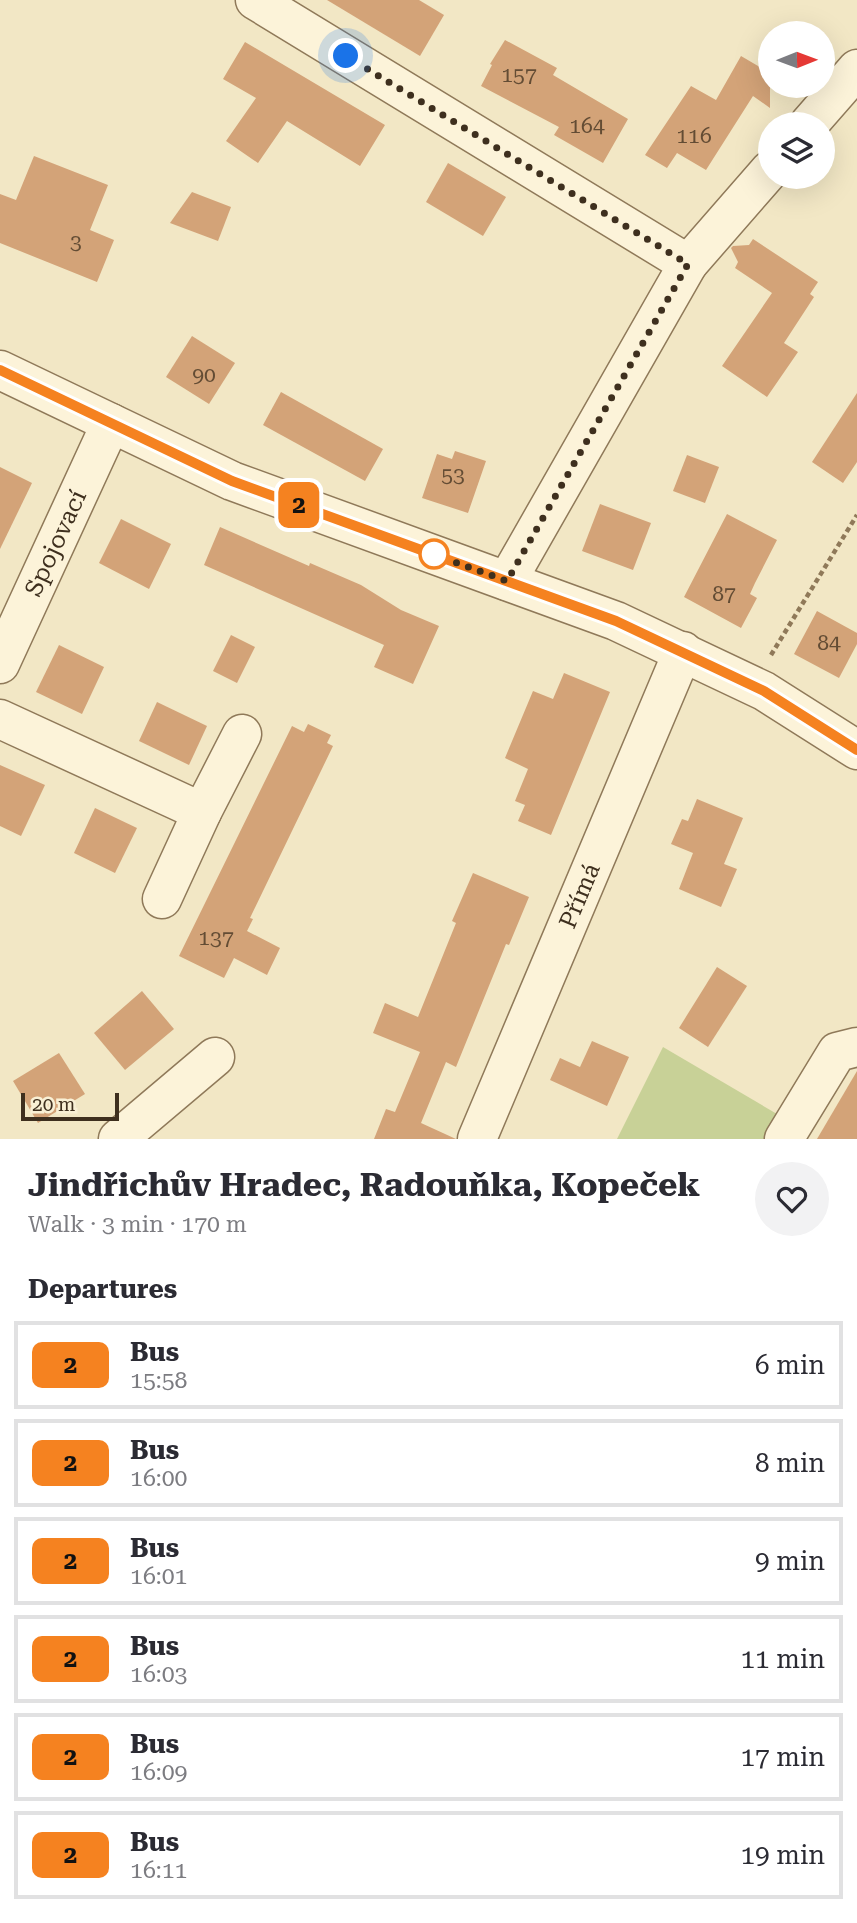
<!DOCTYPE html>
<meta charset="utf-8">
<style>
body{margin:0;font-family:"Roboto Serif",serif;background:#f2f2f3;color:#2b2b33;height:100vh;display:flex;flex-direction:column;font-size:26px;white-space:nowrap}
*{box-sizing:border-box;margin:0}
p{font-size:23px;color:#7c7c81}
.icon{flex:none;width:38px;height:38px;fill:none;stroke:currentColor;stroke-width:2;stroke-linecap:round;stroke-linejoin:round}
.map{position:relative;height:1139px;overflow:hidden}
.drawer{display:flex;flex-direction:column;background:#fff;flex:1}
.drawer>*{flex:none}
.badge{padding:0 14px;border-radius:10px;font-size:24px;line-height:46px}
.needle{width:46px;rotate:89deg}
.buttons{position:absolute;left:758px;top:21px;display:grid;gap:14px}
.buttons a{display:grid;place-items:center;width:77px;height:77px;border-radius:50%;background:#fff;box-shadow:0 7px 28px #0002;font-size:35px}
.scale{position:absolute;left:21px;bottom:18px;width:98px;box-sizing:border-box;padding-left:7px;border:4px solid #3e2f1e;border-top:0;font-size:19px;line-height:24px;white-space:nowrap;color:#3e2f1e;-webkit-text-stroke:5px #f9f0d5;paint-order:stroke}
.you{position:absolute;width:35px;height:35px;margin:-18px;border:5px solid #fff;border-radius:50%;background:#1a73e8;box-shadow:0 0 0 10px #1a73e833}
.map>.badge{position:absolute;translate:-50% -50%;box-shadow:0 0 0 4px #fff}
h2{padding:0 28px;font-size:26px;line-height:63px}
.round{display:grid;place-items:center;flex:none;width:74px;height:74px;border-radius:37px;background:#f2f2f3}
.head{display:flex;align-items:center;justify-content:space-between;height:119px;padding:0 28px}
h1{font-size:33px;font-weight:700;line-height:52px}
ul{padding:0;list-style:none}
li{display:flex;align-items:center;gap:21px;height:88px;margin:0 14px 10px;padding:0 14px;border:4px solid #e1e1e2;border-radius:0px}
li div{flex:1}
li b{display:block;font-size:26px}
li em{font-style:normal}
li .badge{min-width:77px;font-weight:700;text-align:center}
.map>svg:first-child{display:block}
.green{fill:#c8d197}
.building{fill:#d3a378}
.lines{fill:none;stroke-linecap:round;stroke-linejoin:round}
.minor-casing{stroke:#8f7959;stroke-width:41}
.path{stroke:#8f7959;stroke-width:4.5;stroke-dasharray:5 3.5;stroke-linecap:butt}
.minor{stroke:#fcf3d9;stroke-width:38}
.line-casing{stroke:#fff;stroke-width:16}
.line{stroke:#f58220;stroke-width:10}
.walk{stroke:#3e2f1e;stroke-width:7;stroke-dasharray:0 12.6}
.stop-dot{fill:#fff;stroke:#f58220;stroke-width:3.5}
.labels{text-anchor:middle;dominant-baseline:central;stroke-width:7;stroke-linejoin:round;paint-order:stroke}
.number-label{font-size:21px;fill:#634c34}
.street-label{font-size:24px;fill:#3e2f1e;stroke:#f9f0d5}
</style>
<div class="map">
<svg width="857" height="1139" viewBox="0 0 857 1139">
<rect width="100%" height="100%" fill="#f2e7c5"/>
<path class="green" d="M663,1047L777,1114L765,1139H617Z"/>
<g class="building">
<path d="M327,0H419L444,15L420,56Z"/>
<path d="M505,40L557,68L553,75L628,119L603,163L554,135L559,127L481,86L492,65L490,64Z"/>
<path d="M245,42L385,125L360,166L287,121L258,163L226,141L256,98L223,79Z"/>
<path d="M741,56L770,73V108L753,96L706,170L677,153L667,168L645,155L691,86L716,100Z"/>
<path d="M34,156L108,185L90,230L114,240L97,282L0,243V194L16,200Z"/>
<path d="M448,163L506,197L483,236L426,202Z"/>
<path d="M192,192L231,207L218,241L170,223Z"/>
<path d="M753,239L818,282L810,294L814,297L784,343L798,352L767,397L722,366L772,293L735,268L738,262L731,248L733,246L749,245Z"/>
<path d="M192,336L235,363L209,404L166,377Z"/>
<path d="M281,392L383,449L365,481L263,425Z"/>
<path d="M857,393V462L843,483L812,462Z"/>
<path d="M455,451L486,461L468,513L422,498L437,454L452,459Z"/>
<path d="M687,455L719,467L705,503L673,491Z"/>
<path d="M0,467L32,483L0,549Z"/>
<path d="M600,504L651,523L633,570L582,551Z"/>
<path d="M727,514L777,540L755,583L750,594L757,598L741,628L684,597Z"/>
<path d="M121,519L171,544L149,589L99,563Z"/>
<path d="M220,527L309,566L310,563L361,585L401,610L439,626L413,684L374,667L384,645L204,565Z"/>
<path d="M817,611L857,633V644L839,678L794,654Z"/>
<path d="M231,635L255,647L237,683L213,671Z"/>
<path d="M59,645L104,667L82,714L36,692Z"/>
<path d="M564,673L610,692L551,835L518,821L525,805L515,801L528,769L505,758L533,691L553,699Z"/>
<path d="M157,702L207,726L189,765L139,741Z"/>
<path d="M308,724L331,735L327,743L333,746L250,918L253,919L247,931L280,948L267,975L234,958L224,978L179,956L292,726L304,732Z"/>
<path d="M0,765L45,785L21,836L0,826Z"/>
<path d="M697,799L743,818L724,864L737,869L721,907L679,889L693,853L671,844L682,819L688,821Z"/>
<path d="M95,808L137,828L115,873L74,853Z"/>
<path d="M473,873L529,897L509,945L506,944L456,1067L446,1062L421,1123L456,1139H374L386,1109L395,1112L420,1052L373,1033L385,1003L418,1017L456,923L452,921Z"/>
<path d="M717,967L747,986L708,1047L679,1028Z"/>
<path d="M142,991L174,1029L125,1070L94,1033Z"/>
<path d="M592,1041L629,1057L607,1106L550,1080L560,1058L580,1067Z"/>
<path d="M59,1053L85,1094L38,1123L13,1081Z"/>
<path d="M857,1071V1139H817Z"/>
</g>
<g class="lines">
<defs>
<g id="minor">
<path d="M255,0L688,264L507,581"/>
<path d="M809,124L857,69"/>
<path d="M688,264L770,170"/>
<path d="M0,370L232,481L616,621L764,691L857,750"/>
<path id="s1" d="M0,664L111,423"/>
<path d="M0,719L202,812"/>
<path d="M162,899L202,812L242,734"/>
<path d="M118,1139L215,1057"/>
<path id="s2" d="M477,1139L683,651"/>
<path d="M784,1139L837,1052L857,1047"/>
</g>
</defs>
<use href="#minor" class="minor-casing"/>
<path class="path" d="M771,655L857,515"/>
<use href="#minor" class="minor"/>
</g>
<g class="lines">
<defs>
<path id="line" d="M0,370L232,481L616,621L764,691L857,750"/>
</defs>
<use href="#line" class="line-casing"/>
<use href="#line" class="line"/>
<path class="walk" d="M346,56L688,264L507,581L432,554H434"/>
</g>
<circle class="stop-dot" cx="434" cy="554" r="14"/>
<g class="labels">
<g class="number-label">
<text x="519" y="75">157</text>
<text x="587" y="126">164</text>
<text x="694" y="136">116</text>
<text x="76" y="242">3</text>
<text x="204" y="375">90</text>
<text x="453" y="475">53</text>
<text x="724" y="594">87</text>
<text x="829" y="643">84</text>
<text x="216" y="938">137</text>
</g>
<g class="street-label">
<text stroke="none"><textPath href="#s1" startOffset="133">Spojovací</textPath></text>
<text stroke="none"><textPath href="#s2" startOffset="264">Přímá</textPath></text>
</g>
</g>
</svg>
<div class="buttons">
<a><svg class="needle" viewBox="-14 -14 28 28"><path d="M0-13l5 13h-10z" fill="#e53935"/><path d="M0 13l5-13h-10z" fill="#7c7c81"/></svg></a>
<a><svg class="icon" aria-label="layers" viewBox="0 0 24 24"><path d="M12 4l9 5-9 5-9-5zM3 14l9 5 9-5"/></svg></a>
</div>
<div class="scale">20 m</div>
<div class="you" style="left:346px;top:56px"></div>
<b class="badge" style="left:299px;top:505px;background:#f58220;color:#111">2</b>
</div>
<section class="drawer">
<div class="head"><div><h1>Jindřichův Hradec, Radouňka, Kopeček</h1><p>Walk · 3 min · 170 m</p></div><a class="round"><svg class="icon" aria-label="heart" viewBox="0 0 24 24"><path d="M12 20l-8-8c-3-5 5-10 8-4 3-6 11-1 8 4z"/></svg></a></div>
<h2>Departures</h2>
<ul>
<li><span class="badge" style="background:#f58220;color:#111">2</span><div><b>Bus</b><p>15:58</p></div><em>6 min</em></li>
<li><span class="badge" style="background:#f58220;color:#111">2</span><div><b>Bus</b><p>16:00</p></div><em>8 min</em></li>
<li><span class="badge" style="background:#f58220;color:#111">2</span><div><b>Bus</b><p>16:01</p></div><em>9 min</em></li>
<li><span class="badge" style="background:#f58220;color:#111">2</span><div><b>Bus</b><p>16:03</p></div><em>11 min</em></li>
<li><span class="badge" style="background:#f58220;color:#111">2</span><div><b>Bus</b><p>16:09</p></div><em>17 min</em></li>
<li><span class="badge" style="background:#f58220;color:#111">2</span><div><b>Bus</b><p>16:11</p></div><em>19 min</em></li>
</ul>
</section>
